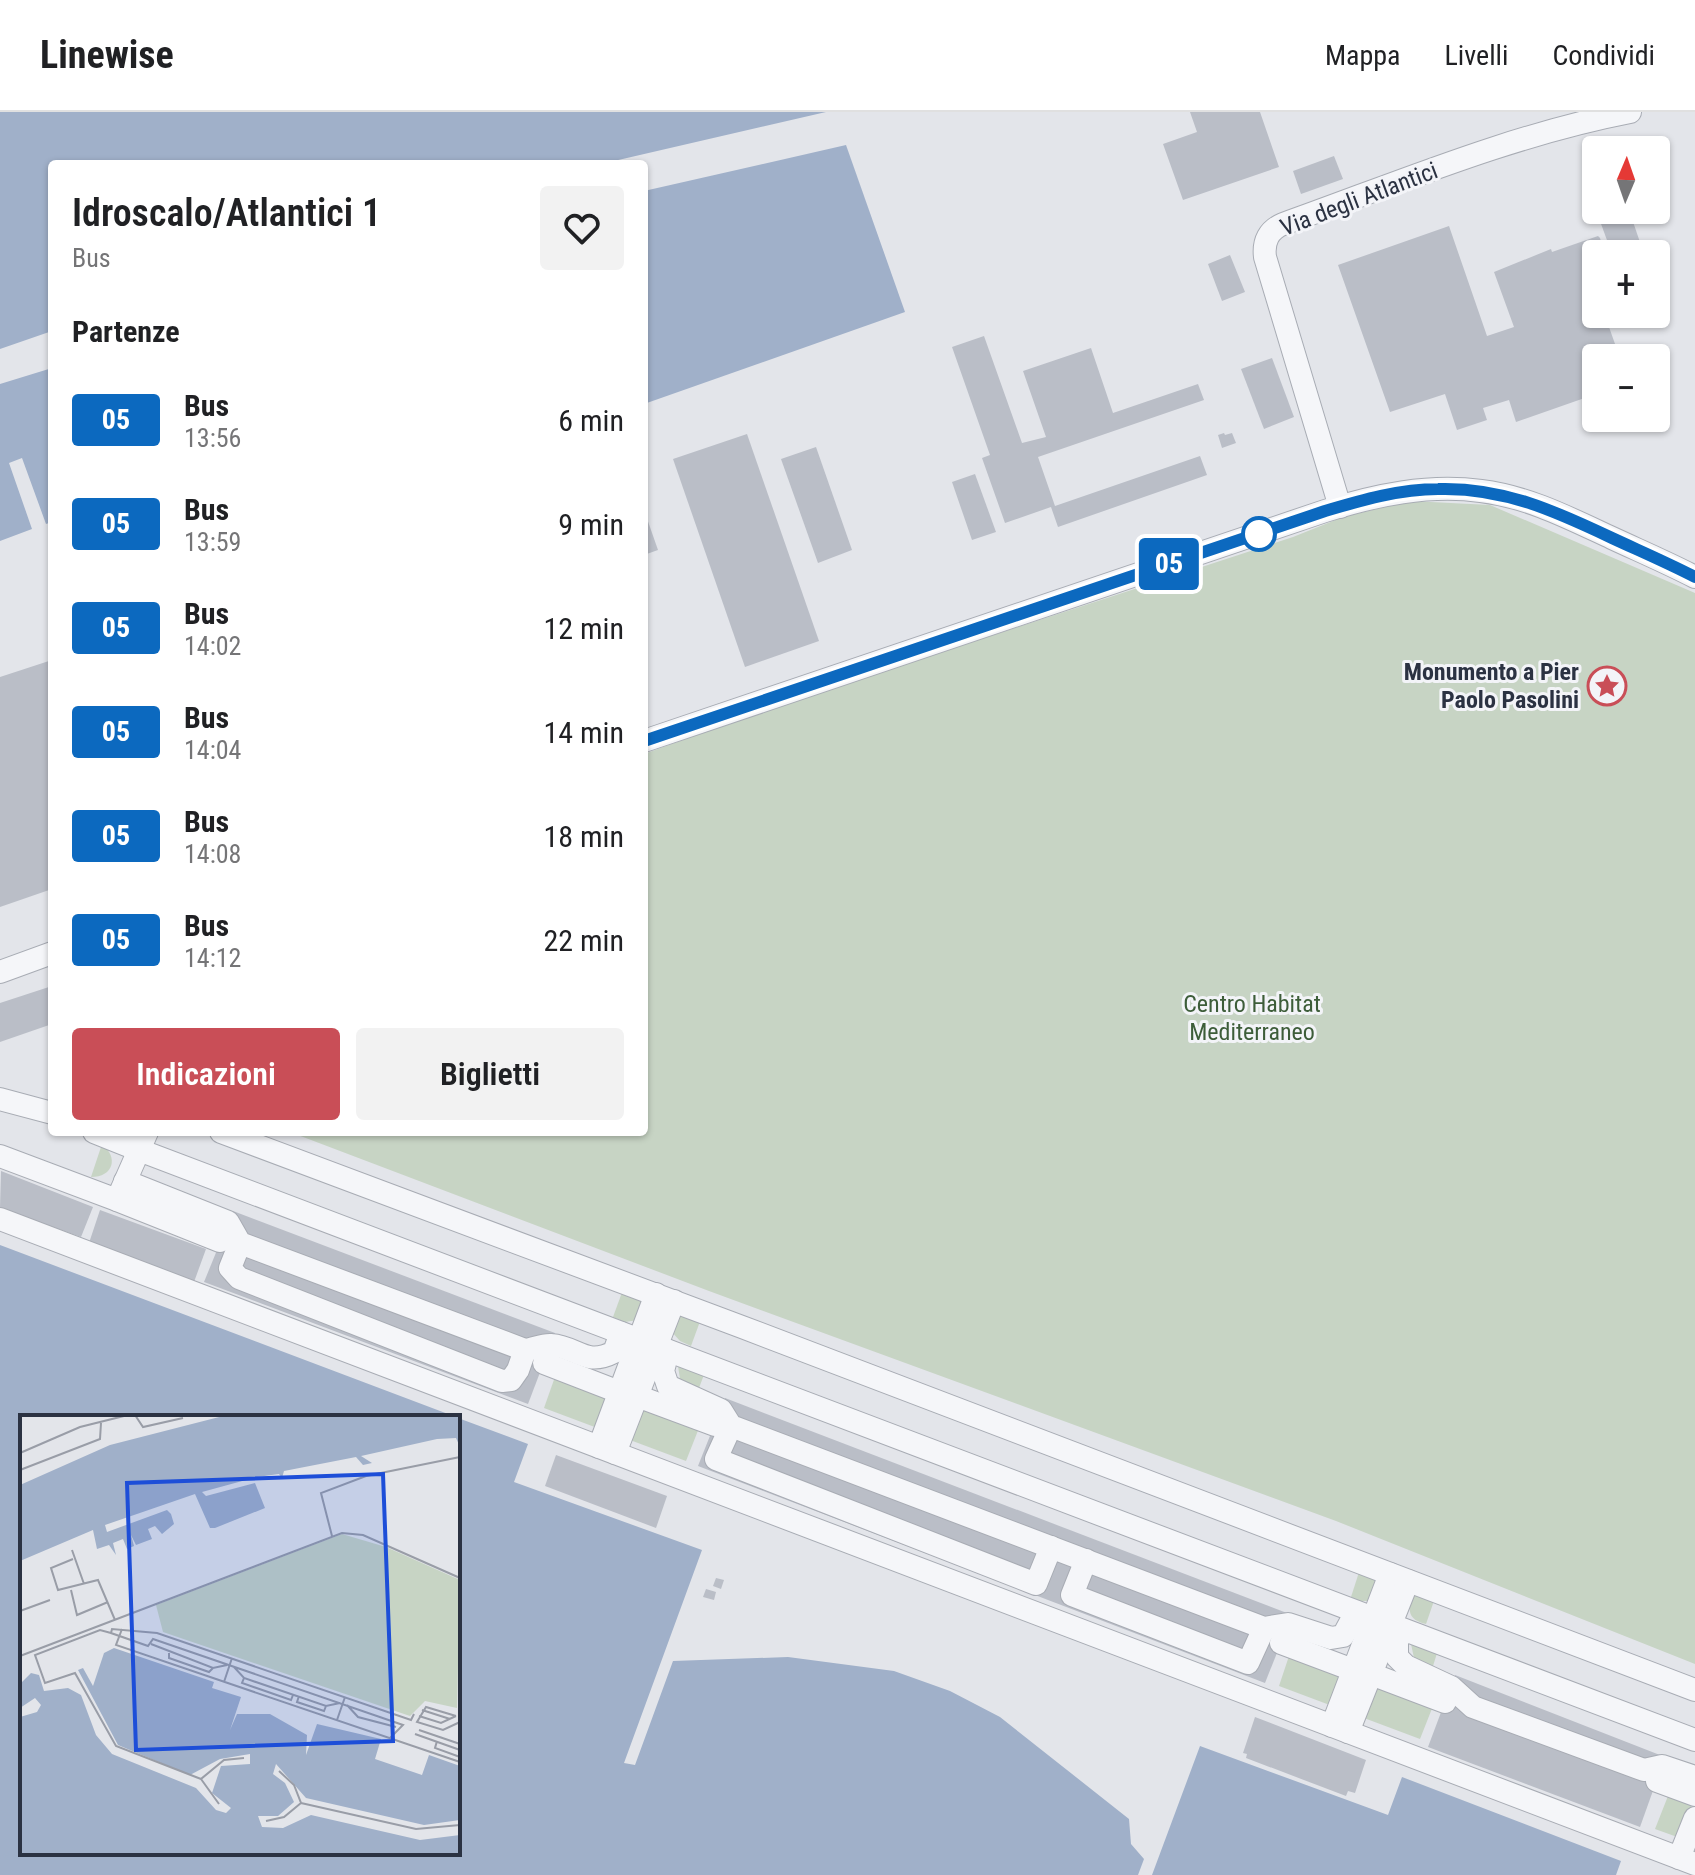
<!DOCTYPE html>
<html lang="it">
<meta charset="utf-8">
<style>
body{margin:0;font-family:"Roboto Condensed",sans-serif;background:#f2f2f2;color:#202124;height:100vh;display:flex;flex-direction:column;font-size:30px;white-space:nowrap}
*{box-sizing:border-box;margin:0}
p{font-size:26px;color:#757577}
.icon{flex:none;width:44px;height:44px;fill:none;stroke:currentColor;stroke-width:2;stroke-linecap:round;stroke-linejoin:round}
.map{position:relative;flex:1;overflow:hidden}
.sheet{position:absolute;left:48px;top:48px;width:600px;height:976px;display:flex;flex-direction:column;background:#fff;border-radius:8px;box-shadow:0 2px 6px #0004}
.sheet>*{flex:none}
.badge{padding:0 16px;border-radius:6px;font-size:28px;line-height:52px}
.needle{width:52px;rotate:2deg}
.controls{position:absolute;left:1582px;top:24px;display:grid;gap:16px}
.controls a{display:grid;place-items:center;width:88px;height:88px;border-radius:8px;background:#fff;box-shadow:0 2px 6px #0004;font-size:40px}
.map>.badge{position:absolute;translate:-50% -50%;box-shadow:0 0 0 4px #fff}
h2{padding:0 24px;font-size:30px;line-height:72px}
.round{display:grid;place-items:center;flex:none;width:84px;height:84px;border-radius:8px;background:#f2f2f2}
.summary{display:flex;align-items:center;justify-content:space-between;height:136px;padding:0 24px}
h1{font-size:38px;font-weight:600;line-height:60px}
.action{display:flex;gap:16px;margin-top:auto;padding:16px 24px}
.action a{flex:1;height:92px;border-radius:8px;background:#c94e57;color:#fff;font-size:32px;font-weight:600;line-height:92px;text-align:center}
.action a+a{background:#f2f2f2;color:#202124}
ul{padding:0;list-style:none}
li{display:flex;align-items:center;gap:24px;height:104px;padding:0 24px}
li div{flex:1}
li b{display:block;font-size:30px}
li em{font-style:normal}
li .badge{min-width:88px;font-weight:700;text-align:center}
header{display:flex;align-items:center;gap:48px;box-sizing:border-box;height:112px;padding:0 40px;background:#fff;border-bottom:2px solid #e0e0e0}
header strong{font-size:38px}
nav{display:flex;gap:44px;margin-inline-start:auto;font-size:28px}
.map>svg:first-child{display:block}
.green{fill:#c7d4c4}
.water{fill:#a0b0c9}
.building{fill:#babec7}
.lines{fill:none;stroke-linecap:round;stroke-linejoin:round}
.minor-casing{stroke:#a8acb4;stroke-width:24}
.minor{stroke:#f5f6f9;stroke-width:22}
.line-casing{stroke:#fff;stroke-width:18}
.line{stroke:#0c69bf;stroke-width:12}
.stop-dot{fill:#fff;stroke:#0c69bf;stroke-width:4}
.labels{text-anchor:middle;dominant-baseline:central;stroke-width:6;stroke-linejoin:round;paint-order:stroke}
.street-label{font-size:24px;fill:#2b3242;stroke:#f3f4f8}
.poi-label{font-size:24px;font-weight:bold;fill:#2b3242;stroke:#f3f4f8;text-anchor:end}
.park-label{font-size:24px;fill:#3d5d39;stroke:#f3f4f8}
.inset-road{fill:none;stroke:#999da7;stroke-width:2}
.view{fill:#1d4ed8;fill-opacity:0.15;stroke:#1d4ed8;stroke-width:4}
.inset-edge{fill:none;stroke:#2b3242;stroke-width:4}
</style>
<header>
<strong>Linewise</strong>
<nav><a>Mappa</a><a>Livelli</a><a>Condividi</a></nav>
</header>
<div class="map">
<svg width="1695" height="1763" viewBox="0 0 1695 1763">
<rect width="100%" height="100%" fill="#e3e5ea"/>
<g class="green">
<path d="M1411,389L1490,393L1695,481V1552L1336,1409L709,1179L290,1020H644V642L777,594L1293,425L1343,405Z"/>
<path d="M102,1032C119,1046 113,1065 91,1065Z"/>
<path d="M624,1175L643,1185L638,1208L625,1210L613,1205Z"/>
<path d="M678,1202L702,1204L691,1234L680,1229L671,1219Z"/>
<path d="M678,1254L705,1260L699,1276L680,1267Z"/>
<path d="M556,1262L614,1284L600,1317L544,1296Z"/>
<path d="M641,1295L699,1316L686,1349L630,1328Z"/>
<path d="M1361,1454L1378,1467L1369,1489H1359L1351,1485Z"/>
<path d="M1413,1483H1436L1426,1512C1408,1508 1407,1498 1413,1483Z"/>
<path d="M1411,1532L1438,1538L1433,1554L1414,1546Z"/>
<path d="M1290,1541L1348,1562L1335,1595L1279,1574Z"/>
<path d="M1375,1573L1433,1594L1420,1627L1364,1606Z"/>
<path d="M1668,1684L1692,1693L1680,1726L1655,1717Z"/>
</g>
<g class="water">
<path d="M0,0H826L601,52H52V219L0,237Z"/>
<path d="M846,33L905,200L644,292V79Z"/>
<path d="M52,256V410L46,412L22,346L9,351L32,417L0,429V272Z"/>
<path d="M0,1133L456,1305H22V1741H458V1306L528,1332L514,1370L702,1438L624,1651L635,1653L673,1549L788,1545L894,1559L950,1579L1000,1605L1129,1707L1131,1732L1144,1747L1138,1763H0Z"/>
<path d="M1200,1634L1388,1703L1402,1665L1621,1749L1616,1763H1152Z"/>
</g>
<g class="building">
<path d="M1190,0H1260L1279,55L1183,88L1163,32L1197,20Z"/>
<path d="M1334,44L1343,67L1301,82L1293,59Z"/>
<path d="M1596,71V96L1588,74Z"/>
<path d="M1596,98H1629L1644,142H1612Z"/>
<path d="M1449,114L1487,224L1514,215L1494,160L1551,137L1552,140L1598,124L1600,126L1605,142H1596V202H1625L1626,209L1609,215L1620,246H1596V282L1516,310L1509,288L1483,296L1487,308L1457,318L1445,282L1390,300L1338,153Z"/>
<path d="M1230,143L1245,180L1222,189L1208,152Z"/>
<path d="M984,224L1022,331L1046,325L1023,259L1091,236L1113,301L1198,272L1204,288L1038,345L1055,394L1200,344L1207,363L1058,415L1051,395L1005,411L982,346L990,343L952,235Z"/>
<path d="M1272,246L1294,305L1264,317L1241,257Z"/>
<path d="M1224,321L1225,323L1232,321L1236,331L1222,336L1218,323Z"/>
<path d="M747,322L819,529L745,555L673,347Z"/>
<path d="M816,335L852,438L818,451L781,347Z"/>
<path d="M975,362L996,420L972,428L952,370Z"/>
<path d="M644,398L658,438L644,443Z"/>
<path d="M52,548V777L0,795V565Z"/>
<path d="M52,874V912L0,930V891Z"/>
<path d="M1,1059L93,1095L81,1125L0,1096Z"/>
<path d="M100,1098L206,1137L194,1170L89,1131Z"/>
<path d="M233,1099L555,1221L528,1292L204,1170Z"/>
<path d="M725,1286L1292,1503L1265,1571L698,1354Z"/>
<path d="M556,1343L667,1384L656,1416L545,1374Z"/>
<path d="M716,1466L724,1468L721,1477L713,1474Z"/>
<path d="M706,1477L716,1480L714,1488L703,1485Z"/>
<path d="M1455,1563L1665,1645L1640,1715L1428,1635Z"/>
<path d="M1255,1605L1366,1648L1355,1681L1348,1679L1346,1684L1246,1646L1247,1642L1243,1641Z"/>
</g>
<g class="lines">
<defs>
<g id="minor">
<path d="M1340,395L1265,145C1263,129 1269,118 1283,112C1398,71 1511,23 1630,0"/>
<path d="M644,629L1325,399C1376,383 1428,372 1481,379C1529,385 1569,406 1612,426C1640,439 1668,451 1695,465"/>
<path d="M0,860L52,841"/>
<path d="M0,987L52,1001"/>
<path d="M94,1020L139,1038L147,1020"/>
<path d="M221,1020L742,1215L1695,1578"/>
<path d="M0,1044L117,1088L139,1038L1695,1628"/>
<path d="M125,1069L228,1110L240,1131L525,1238C533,1237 544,1232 551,1233C578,1235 585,1255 614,1240L621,1221"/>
<path d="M117,1088L220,1129"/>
<path d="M0,1107L1695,1752"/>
<path d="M240,1131L230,1156L239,1166L502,1269L511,1268L518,1258L525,1238"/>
<path d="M668,1239L663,1259L668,1274L721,1298L731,1314L1264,1516L1288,1512L1331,1526L1343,1524L1356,1500"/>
<path d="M544,1251L619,1280"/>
<path d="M637,1284L715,1313"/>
<path d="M731,1314L716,1347L1036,1472L1051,1435"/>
<path d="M599,1335L656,1182"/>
<path d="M615,1341L674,1189"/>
<path d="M1086,1448L1072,1483L1248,1551L1264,1516"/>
<path d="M1402,1518L1397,1530V1545L1406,1554L1451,1575L1473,1595L1644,1658L1662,1654L1695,1665"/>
<path d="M1281,1531L1353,1558"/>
<path d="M1371,1562L1445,1590"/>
<path d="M1332,1614L1390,1462"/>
<path d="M1348,1620L1408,1469"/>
<path d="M1657,1669L1695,1683"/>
<path d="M1679,1746L1695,1706"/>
</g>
</defs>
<use href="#minor" class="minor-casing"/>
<use href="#minor" class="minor"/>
</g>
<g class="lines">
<defs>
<path id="line" d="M644,629L1325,399C1362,388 1400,377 1438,377C1503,375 1555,399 1612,426C1640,439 1668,451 1695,465"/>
</defs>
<use href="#line" class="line-casing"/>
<use href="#line" class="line"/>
</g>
<defs>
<symbol id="sight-ring" viewBox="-11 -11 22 22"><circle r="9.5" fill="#f3f4f8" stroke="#c94e57" stroke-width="1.5"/><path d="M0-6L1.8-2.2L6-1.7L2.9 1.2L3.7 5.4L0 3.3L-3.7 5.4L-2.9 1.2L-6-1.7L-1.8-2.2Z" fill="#c94e57"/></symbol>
</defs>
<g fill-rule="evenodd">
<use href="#sight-ring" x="1585" y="552" width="44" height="44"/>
</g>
<circle class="stop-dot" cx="1259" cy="422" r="16"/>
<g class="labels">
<g class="street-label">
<text transform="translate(1359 87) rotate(-21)">Via degli Atlantici</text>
</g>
<g class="poi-label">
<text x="1579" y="560">Monumento a Pier<tspan x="1579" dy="28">Paolo Pasolini</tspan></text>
</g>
<g class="park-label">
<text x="1252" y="892">Centro Habitat<tspan x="1252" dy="28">Mediterraneo</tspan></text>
</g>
</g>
<g transform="translate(20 1303)">
<rect width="440" height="440" fill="#e3e5ea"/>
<path d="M322,119L366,132L440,165L437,293L405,286L390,301L143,217L136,190Z" fill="#c7d4c4"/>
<path d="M207,0H440V32L436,23L417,24L341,41L352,48L343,50L336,42L264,56L262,63L259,59L237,62L182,77L186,81L235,68L245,93L195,113H190L175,79L85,110L87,117L147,95L151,99L154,109L142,119L135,111L128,114L132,124L116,130L111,120L114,131L107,134L103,124L93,128L96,140L89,130L77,134L73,115L0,146V70L90,30ZM94,233L194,267L192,273L221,282L210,315L217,299H250L287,320L286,340L297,309L361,324L355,344L402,360L409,340L440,351V405L404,410L286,383L256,349L253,359L265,368L274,387L258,401H238L242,412L263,413L291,400L400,425L440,420V440H0V302L17,297L21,290L15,283L0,293V269L11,258L19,260L24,276L48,273L61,280L76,320L92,339L176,373L196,395L206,398L211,393L192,378L201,351L230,349V339L200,344L170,360L98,330L58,255L63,253L73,271L84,238Z" fill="#a0b0c9"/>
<path class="inset-road" d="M115,0L123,12L163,3M0,38L60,12L108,0M0,55L80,24L81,8M312,121L301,78L346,61L440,42M52,135L64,169M53,144L31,153L38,175L78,165L95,205M51,175L57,200L88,187M0,196L30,185M102,214L96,230L440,347M91,218L80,215L15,240L25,268L55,258L96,331L181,364M131,229L193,253L207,250M149,238V243L189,257L193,253M0,241L322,118L343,120L440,163M214,252L224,263L306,291L320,288M224,263L222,268L271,285L273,280M204,267L212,243M279,281L277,287L304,296L306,291M327,290L338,302L376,312M402,295L430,304M399,301L421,308L436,301M436,301L406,292L397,307L423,315L440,307M317,305L325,282M399,315L440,329M395,319L440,335M370,323L383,310L133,224L128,231L91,218L92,214L137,218L391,305L394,299M417,326L415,333L440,342M281,388L396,414L440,410M199,389L181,364L204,345L224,343M246,406L264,402L281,388L274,370L259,356"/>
<path class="view" d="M363,59L373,326L116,335L107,68Z"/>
<rect width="440" height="440" class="inset-edge"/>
</g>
</svg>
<div class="controls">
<a><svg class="needle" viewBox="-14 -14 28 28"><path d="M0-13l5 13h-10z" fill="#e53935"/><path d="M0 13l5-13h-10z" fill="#757577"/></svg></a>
<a>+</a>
<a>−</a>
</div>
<b class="badge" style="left:1169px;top:452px;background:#0c69bf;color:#fff">05</b>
<section class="sheet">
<div class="summary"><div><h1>Idroscalo/Atlantici 1</h1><p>Bus</p></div><a class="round"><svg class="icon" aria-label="heart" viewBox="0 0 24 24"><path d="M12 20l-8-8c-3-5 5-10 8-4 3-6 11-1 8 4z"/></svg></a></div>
<h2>Partenze</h2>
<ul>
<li><span class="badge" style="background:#0c69bf;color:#fff">05</span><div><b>Bus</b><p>13:56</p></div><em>6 min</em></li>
<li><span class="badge" style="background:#0c69bf;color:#fff">05</span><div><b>Bus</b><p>13:59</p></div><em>9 min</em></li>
<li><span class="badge" style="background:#0c69bf;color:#fff">05</span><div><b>Bus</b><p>14:02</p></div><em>12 min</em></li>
<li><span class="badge" style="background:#0c69bf;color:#fff">05</span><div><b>Bus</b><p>14:04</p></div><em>14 min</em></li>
<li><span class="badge" style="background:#0c69bf;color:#fff">05</span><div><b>Bus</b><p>14:08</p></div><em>18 min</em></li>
<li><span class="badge" style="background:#0c69bf;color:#fff">05</span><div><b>Bus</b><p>14:12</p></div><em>22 min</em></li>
</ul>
<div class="action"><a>Indicazioni</a><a>Biglietti</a></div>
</section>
</div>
